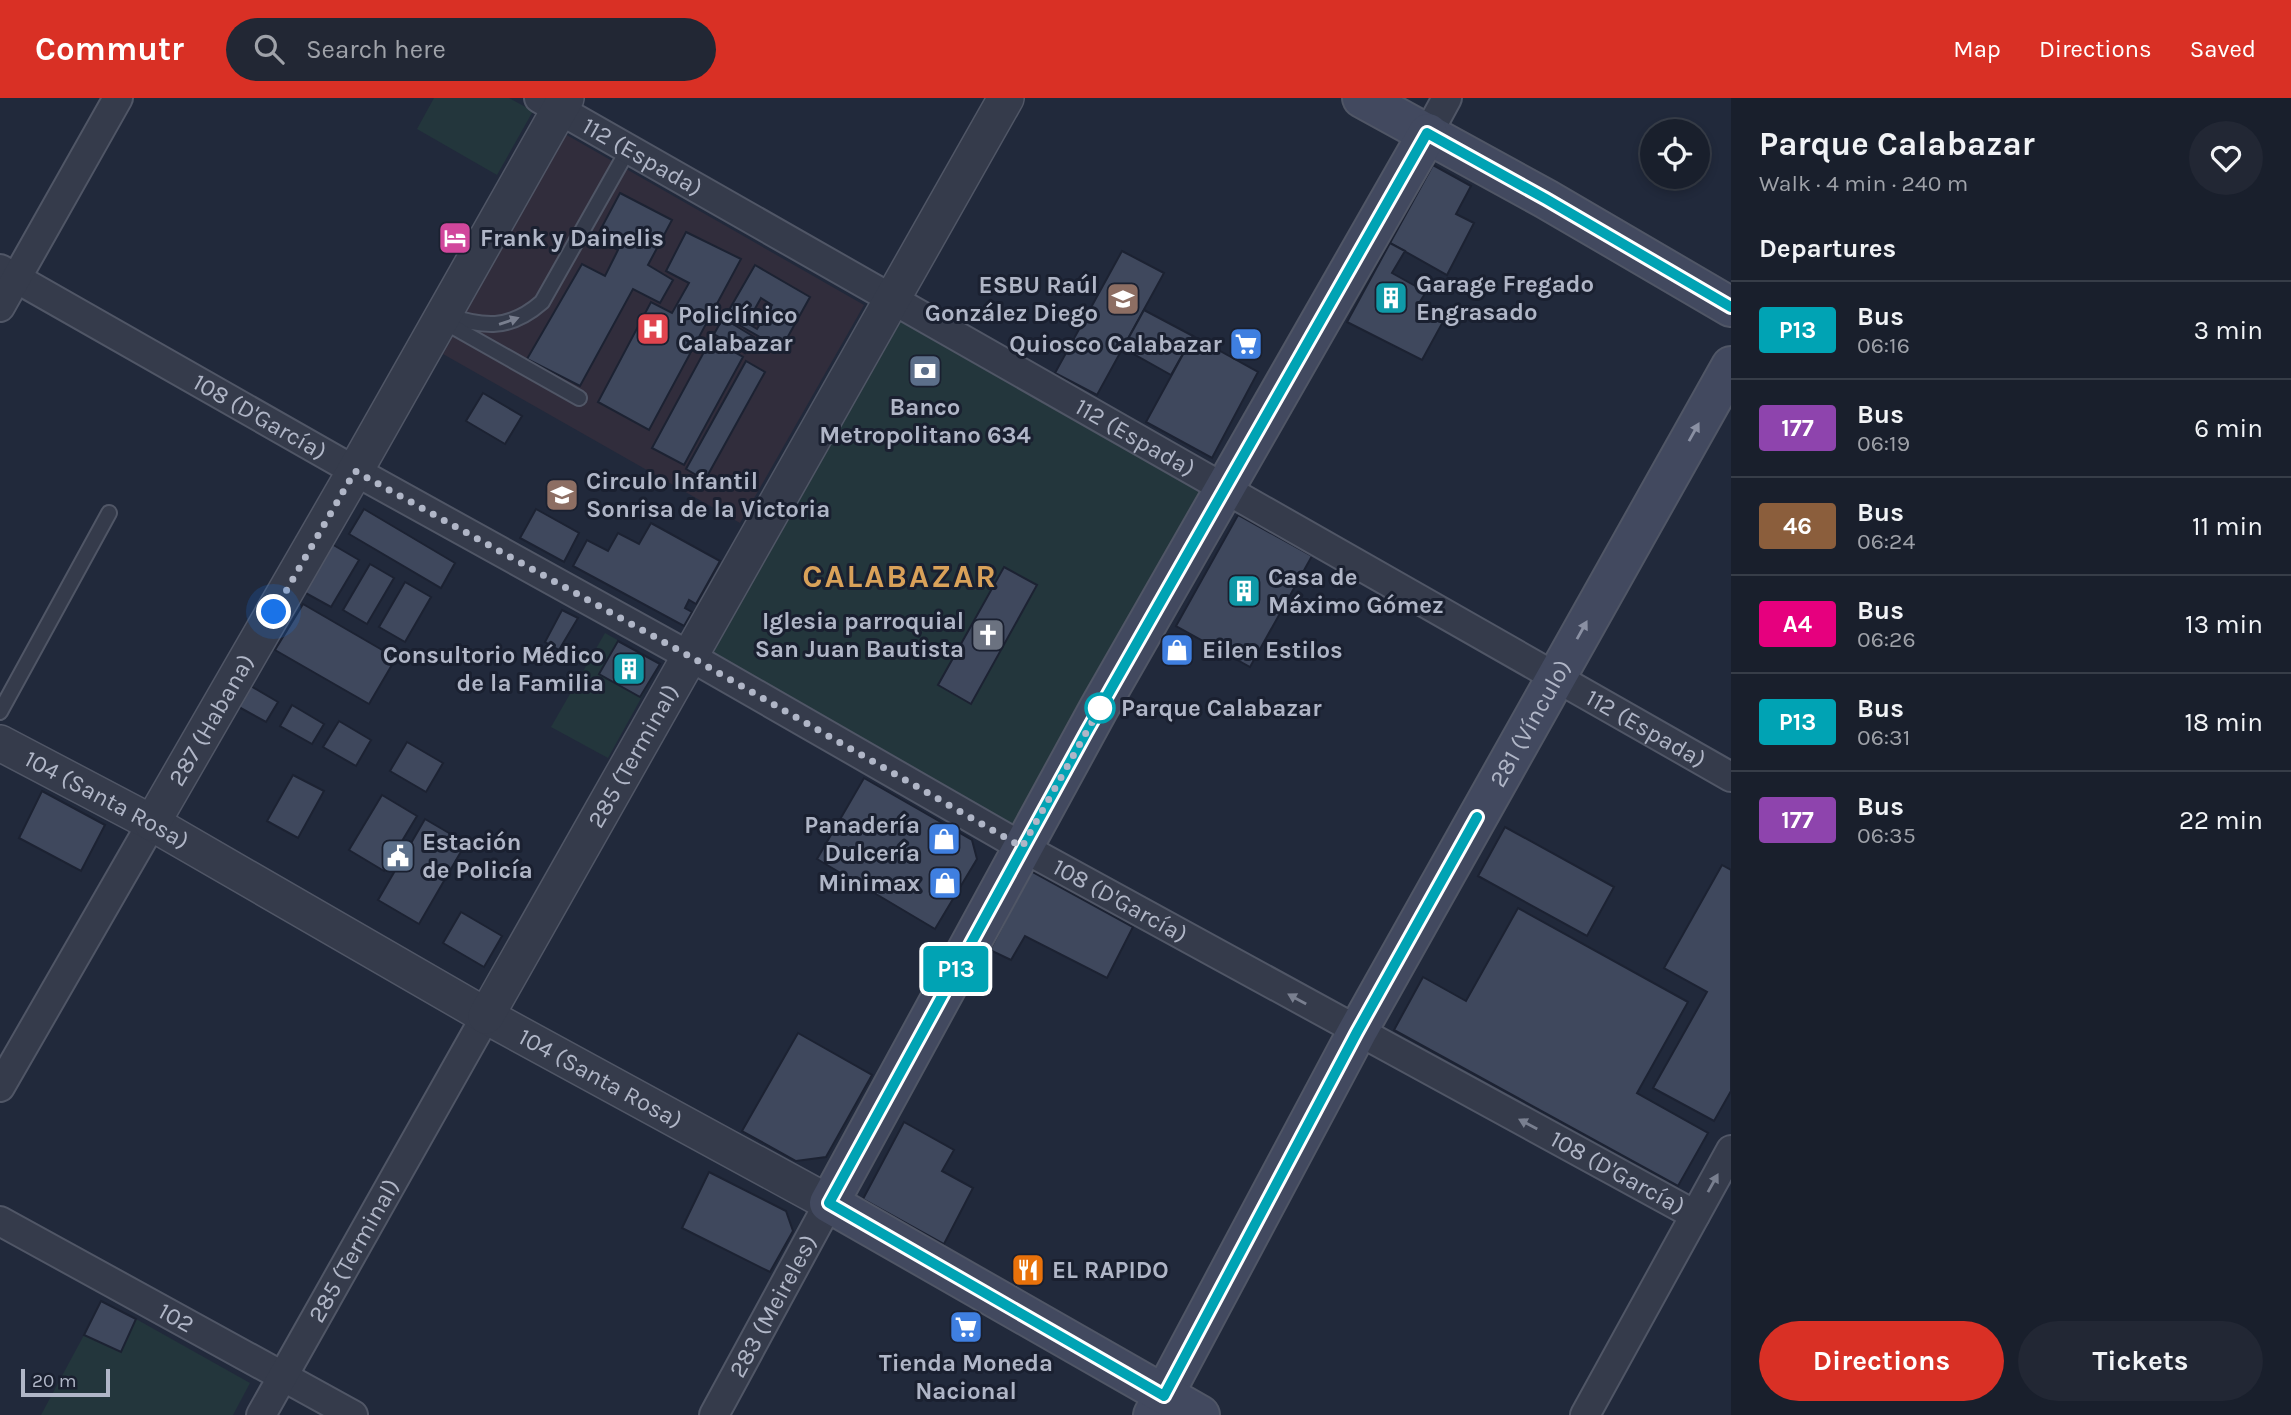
<!DOCTYPE html>
<meta charset="utf-8">
<style>
body{margin:0;font-family:Karla,sans-serif;background:#222734;color:#f1f3f6;height:100vh;display:flex;flex-direction:column;font-size:26px;white-space:nowrap}
*{box-sizing:border-box;margin:0}
p{font-size:23px;color:#9fa2a9}
.icon{flex:none;width:38px;height:38px;fill:none;stroke:currentColor;stroke-width:2;stroke-linecap:round;stroke-linejoin:round}
.map{position:relative;flex:1;overflow:hidden}
.drawer{display:flex;flex-direction:column;background:#191f2c;width:560px}
.drawer>*{flex:none}
.badge{padding:0 14px;border-radius:5px;font-size:24px;line-height:46px}
.controls{position:absolute;left:1640px;top:21px;display:grid;gap:14px}
.controls a{display:grid;place-items:center;width:70px;height:70px;border-radius:50%;background:#191f2c;box-shadow:0 4px 10px #0003,0 0 0 2px #373d48;font-size:35px}
.scale{position:absolute;left:21px;bottom:18px;width:89px;box-sizing:border-box;padding-left:7px;border:4px solid #b0b6c7;border-top:0;font-size:19px;line-height:24px;white-space:nowrap;color:#b0b6c7;-webkit-text-stroke:5px #1a2030;paint-order:stroke}
.you{position:absolute;width:35px;height:35px;margin:-18px;border:5px solid #fff;border-radius:50%;background:#1a73e8;box-shadow:0 0 0 10px #1a73e833}
.map>.badge{position:absolute;translate:-50% -50%;box-shadow:0 0 0 4px #fff}
h2{padding:0 28px;font-size:26px;line-height:63px}
.round{display:grid;place-items:center;flex:none;width:74px;height:74px;border-radius:37px;background:#222734}
.summary{display:flex;align-items:center;justify-content:space-between;height:119px;padding:0 28px}
h1{font-size:33px;font-weight:700;line-height:52px}
.button{display:flex;gap:14px;margin-top:auto;padding:14px 28px}
.button a{flex:1;height:80px;border-radius:42px;background:#d93025;color:#fff;font-size:28px;font-weight:700;line-height:80px;text-align:center}
.button a+a{background:#222734;color:#f1f3f6}
ul{padding:0;list-style:none}
li{display:flex;align-items:center;gap:21px;height:98px;padding:0 28px;border-top:2px solid #373d48}
li div{flex:1}
li b{display:block;font-size:26px}
li em{font-style:normal}
li .badge{min-width:77px;font-weight:700;text-align:center}
header{display:flex;align-items:center;gap:42px;box-sizing:border-box;height:98px;padding:0 35px;background:#d93025;color:#fff}
header strong{font-size:33px}
nav{display:flex;gap:38px;margin-inline-start:auto;font-size:24px}
.search{width:490px;height:63px;background:#222734;display:flex;align-items:center;gap:18px;box-sizing:border-box;padding:0 24px;border-radius:38px;color:#9fa2a9;font-size:26px}
main{display:flex;flex:1;min-height:0}
.map>svg:first-child{display:block}
.medical{fill:#312d3c}
.green{fill:#23363c}
.building{fill:#3f485d;stroke:#1c2232;stroke-width:2;fill-rule:evenodd}
.lines{fill:none;stroke-linecap:round;stroke-linejoin:round}
.service-casing{stroke:#505666;stroke-width:18}
.minor-casing{stroke:#505666;stroke-width:32}
.tertiary-casing{stroke:#505666;stroke-width:38}
.secondary-casing{stroke:#505666;stroke-width:42}
.service{stroke:#353b4b;stroke-width:14}
.minor{stroke:#353b4b;stroke-width:28}
.tertiary{stroke:#353b4b;stroke-width:35}
.secondary{stroke:#42495f;stroke-width:38}
.oneway{fill:#797f8f}
.oneway2{fill:#8a90a3}
.line-casing{stroke:#fff;stroke-width:16}
.line{stroke:#00a3b4;stroke-width:10}
.walk{stroke:#b0b6c7;stroke-width:7;stroke-dasharray:0 12.6}
.stop-dot{fill:#fff;stroke:#00a3b4;stroke-width:3.5}
.labels{text-anchor:middle;dominant-baseline:central;stroke-width:6;stroke-linejoin:round;paint-order:stroke}
.street-label{font-size:24px;fill:#b0b6c7;stroke:#1a2030}
.poi-label{font-size:24px;font-weight:bold;fill:#b0b6c7;stroke:#1a2030;text-anchor:start}
.stop-label{font-size:24px;font-weight:bold;fill:#b0b6c7;stroke:#1a2030;text-anchor:start}
.district-label{font-size:32px;font-weight:bold;letter-spacing:2px;fill:#d9a159;stroke:#1a2030}
</style>
<header>
<strong>Commutr</strong>
<div class="search"><svg class="icon" aria-label="search" viewBox="0 0 24 24"><circle cx="10" cy="10" r="6"/><path d="M15 15l6 6"/></svg>Search here</div>
<nav><a>Map</a><a>Directions</a><a>Saved</a></nav>
</header>
<main>
<div class="map">
<svg width="1731" height="1317" viewBox="0 0 1731 1317">
<rect width="100%" height="100%" fill="#21293b"/>
<path class="medical" d="M565,36L864,207L740,425L443,256Z"/>
<g class="green">
<path d="M434,0H509L533,13L497,77L417,31Z"/>
<path d="M894,201L1226,391L1022,749L691,559Z"/>
<path d="M605,535L660,566L608,660L551,629Z"/>
<path d="M136,1221L250,1285L233,1317H41L84,1237L121,1254Z"/>
</g>
<g class="building">
<path d="M1433,67L1471,88L1456,116L1474,125L1447,177L1390,145Z"/>
<path d="M620,95L672,122L648,167L673,182L660,205L633,191L580,288L527,261L582,166L605,178L618,152L596,140Z"/>
<path d="M686,134L741,161L649,332L598,304L651,204L672,215L689,185L666,173Z"/>
<path d="M1390,145L1405,153L1392,175L1426,194L1418,207L1444,222L1422,262L1347,224Z"/>
<path d="M1122,153L1164,175L1097,297L1055,275Z"/>
<path d="M755,167L810,199L781,251L725,219ZM761,200L772,207L757,231L747,225Z"/>
<path d="M1144,212L1193,238L1171,277L1123,250Z"/>
<path d="M723,220L754,239L745,255L714,236Z"/>
<path d="M1193,238L1258,274L1212,360L1146,324Z"/>
<path d="M711,241L743,259L684,367L652,350Z"/>
<path d="M746,263L765,274L705,382L686,371Z"/>
<path d="M483,295L522,318L505,346L466,323Z"/>
<path d="M364,411L455,465L441,490L349,436Z"/>
<path d="M536,411L579,435L564,464L520,440Z"/>
<path d="M1238,417L1312,458L1250,569L1176,528Z"/>
<path d="M651,425L720,463L696,506L689,502L685,510L692,514L684,528L573,468L587,442L608,453L618,435L639,446Z"/>
<path d="M330,445L359,462L331,509L302,493Z"/>
<path d="M370,466L394,480L367,526L343,512Z"/>
<path d="M1004,469L1037,487L971,606L938,587Z"/>
<path d="M405,484L431,499L405,544L379,529Z"/>
<path d="M303,506L396,560L369,606L275,552Z"/>
<path d="M562,512L578,520L559,552L545,544Z"/>
<path d="M618,543L660,566L640,599L599,576Z"/>
<path d="M249,587L278,604L266,624L237,608Z"/>
<path d="M292,607L324,626L312,646L280,628Z"/>
<path d="M339,623L371,642L356,668L323,649Z"/>
<path d="M407,644L443,665L426,694L390,673Z"/>
<path d="M293,677L324,693L298,740L267,723Z"/>
<path d="M864,680L972,742L977,761L935,831L817,761Z"/>
<path d="M42,693L105,727L81,773L19,740Z"/>
<path d="M382,697L417,718L384,773L349,752Z"/>
<path d="M425,721L466,745L419,826L378,802Z"/>
<path d="M1505,729L1614,789L1587,838L1478,778Z"/>
<path d="M1722,767L1731,772V993L1714,1023L1653,990L1707,894L1664,870Z"/>
<path d="M1031,773L1133,829L1107,880L1025,838L1011,862L990,852Z"/>
<path d="M1518,810L1688,904L1637,995L1708,1035L1678,1088L1394,932L1423,879L1466,903Z"/>
<path d="M461,814L502,838L484,869L443,845Z"/>
<path d="M798,935L872,977L826,1059L796,1063L742,1033Z"/>
<path d="M904,1024L954,1052L942,1073L973,1090L944,1146L863,1101Z"/>
<path d="M709,1074L786,1113L793,1133L770,1174L682,1130Z"/>
<path d="M101,1203L136,1221L121,1254L84,1237Z"/>
</g>
<g class="lines">
<defs>
<g id="service">
<path d="M445,217C483,229 509,233 542,204L629,50"/>
<path d="M441,222L579,300"/>
<path d="M0,614L109,415"/>
</g>
<g id="minor">
<path id="s1" d="M539,0L1731,679"/>
<path d="M1428,35L1447,0"/>
<path id="s2" d="M0,171L355,373L691,559L1022,749L1695,1117"/>
<path d="M0,209L118,0"/>
<path d="M0,989L152,725"/>
<path id="s3" d="M0,1123L353,1317"/>
<path id="s4" d="M261,1317L486,918"/>
<path id="s5" d="M714,1317L829,1105"/>
<path d="M1585,1317L1731,1052"/>
</g>
<g id="tertiary">
<path id="s6" d="M0,645L152,725L486,918L829,1105"/>
<path id="s7" d="M152,725L355,373L566,0"/>
<path id="s8" d="M486,918L1006,0"/>
</g>
<g id="secondary">
<path d="M1362,0L1546,101L1731,209"/>
<path id="s9" d="M1153,1317L1357,934L1731,268"/>
<path d="M1200,1317L829,1105L1099,610L1428,35"/>
</g>
</defs>
<use href="#service" class="service-casing"/>
<use href="#minor" class="minor-casing"/>
<use href="#tertiary" class="tertiary-casing"/>
<use href="#secondary" class="secondary-casing"/>
<use href="#service" class="service"/>
<use href="#minor" class="minor"/>
<use href="#tertiary" class="tertiary"/>
<use href="#secondary" class="secondary"/>
</g>
<defs><path id="oneway-solid" d="M-6-.8H1V-3.2L6.5 0L1 3.2V.8H-6Z" transform="scale(1.75)"/></defs>
<g class="oneway">
<use href="#oneway-solid" transform="translate(509 223) rotate(-19)"/>
<use href="#oneway-solid" transform="translate(1297 901) rotate(-151)"/>
<use href="#oneway-solid" transform="translate(1528 1026) rotate(-152)"/>
<use href="#oneway-solid" transform="translate(1713 1085) rotate(-61)"/>
</g>
<g class="oneway2">
<use href="#oneway-solid" transform="translate(1694 334) rotate(-61)"/>
<use href="#oneway-solid" transform="translate(1582 532) rotate(-61)"/>
</g>
<g class="lines">
<defs>
<path id="line" d="M1477,719L1357,934L1164,1298L829,1105L1087,633L1427,35L1546,101L1731,209"/>
</defs>
<use href="#line" class="line-casing"/>
<use href="#line" class="line"/>
<path class="walk" d="M274,514L355,373L691,559L1022,749L1100,610"/>
</g>
<defs>
<symbol id="hotel-square" viewBox="-11 -11 22 22"><rect x="-9" y="-9" width="18" height="18" rx="4" fill="#d1479c" stroke="#1a2030"/><path d="M-6-4.5h1.5V1H6V5H4.5V3h-9V5H-6ZM-4 0a1.8 1.8 0 1 1 3.6 0ZM.5 0V-2.5h3Q6-2.5 6 0Z" fill="#fff"/></symbol>
<symbol id="building-square" viewBox="-11 -11 22 22"><rect x="-9" y="-9" width="18" height="18" rx="4" fill="#0f9aa8" stroke="#1a2030"/><path d="M-4-6H4V6H1V3H-1V6H-4ZM-2.5-4.3h1.7v1.8h-1.7ZM.8-4.3h1.7v1.8H.8ZM-2.5-1h1.7V.8h-1.7ZM.8-1h1.7V.8H.8Z" fill="#fff"/></symbol>
<symbol id="school-square" viewBox="-11 -11 22 22"><rect x="-9" y="-9" width="18" height="18" rx="4" fill="#8d6e63" stroke="#1a2030"/><path d="M0-5L7-2L0 1L-7-2ZM-4 1L0 2.5L4 1V4Q0 6-4 4Z" fill="#fff"/></symbol>
<symbol id="hospital-square" viewBox="-11 -11 22 22"><rect x="-9" y="-9" width="18" height="18" rx="4" fill="#e0444e" stroke="#1a2030"/><path d="M-5-5h3v3.5h4V-5h3V5h-3V1.5h-4V5h-3Z" fill="#fff"/></symbol>
<symbol id="supermarket-square" viewBox="-11 -11 22 22"><rect x="-9" y="-9" width="18" height="18" rx="4" fill="#3f7fe0" stroke="#1a2030"/><path d="M-6-5.5h2.5l.6 2H6L4.5 2H-2.5L-4.4-4H-6ZM-1.5 3.2a1.3 1.3 0 1 0 .1 0ZM3 3.2a1.3 1.3 0 1 0 .1 0Z" fill="#fff"/></symbol>
<symbol id="bank-square" viewBox="-11 -11 22 22"><rect x="-9" y="-9" width="18" height="18" rx="4" fill="#5c6f8a" stroke="#1a2030"/><path d="M-6-4H6V4H-6ZM0-2.3a2.3 2.3 0 1 0 0 4.6a2.3 2.3 0 1 0 0-4.6Z" fill="#fff"/></symbol>
<symbol id="church-square" viewBox="-11 -11 22 22"><rect x="-9" y="-9" width="18" height="18" rx="4" fill="#6b7280" stroke="#1a2030"/><path d="M-1.2-6h2.4v3.5h3.3v2.4h-3.3V6h-2.4V-.1h-3.3v-2.4h3.3Z" fill="#fff"/></symbol>
<symbol id="shop-square" viewBox="-11 -11 22 22"><rect x="-9" y="-9" width="18" height="18" rx="4" fill="#3f7fe0" stroke="#1a2030"/><path d="M-5-2.5h2.3a2.7 3.5 0 0 1 5.4 0H5L5.5 6h-11ZM-1.5-2.5h3a1.5 2.3 0 0 0-3 0Z" fill="#fff"/></symbol>
<symbol id="civic-square" viewBox="-11 -11 22 22"><rect x="-9" y="-9" width="18" height="18" rx="4" fill="#5c6f8a" stroke="#1a2030"/><path d="M-.6-6.5H3V-4.5H.6V-3L4-1V1h2V6H-6V1h2V-1L-.6-3ZM-1.2 2.5V6h2.4V2.5Z" fill="#fff"/></symbol>
<symbol id="restaurant-square" viewBox="-11 -11 22 22"><rect x="-9" y="-9" width="18" height="18" rx="4" fill="#e8710a" stroke="#1a2030"/><path d="M-5-6h1v4h1v-4h1v4h1v-4h1v5L-1.5 .5V6h-2V.5L-5-1ZM5-6V6H3V1.5H1.5Q1.5-4 5-6Z" fill="#fff"/></symbol>
</defs>
<g fill-rule="evenodd">
<use href="#hotel-square" x="436" y="121" width="38" height="38"/>
<use href="#building-square" x="1372" y="181" width="38" height="38"/>
<use href="#school-square" x="1104" y="182" width="38" height="38"/>
<use href="#hospital-square" x="634" y="212" width="38" height="38"/>
<use href="#supermarket-square" x="1227" y="227" width="38" height="38"/>
<use href="#bank-square" x="906" y="254" width="38" height="38"/>
<use href="#school-square" x="543" y="378" width="38" height="38"/>
<use href="#building-square" x="1225" y="474" width="38" height="38"/>
<use href="#church-square" x="969" y="518" width="38" height="38"/>
<use href="#shop-square" x="1158" y="533" width="38" height="38"/>
<use href="#building-square" x="610" y="552" width="38" height="38"/>
<use href="#shop-square" x="925" y="722" width="38" height="38"/>
<use href="#civic-square" x="379" y="739" width="38" height="38"/>
<use href="#shop-square" x="926" y="766" width="38" height="38"/>
<use href="#restaurant-square" x="1009" y="1153" width="38" height="38"/>
<use href="#supermarket-square" x="947" y="1210" width="38" height="38"/>
</g>
<circle class="stop-dot" cx="1100" cy="610" r="14"/>
<g class="labels">
<g class="street-label">
<text stroke="none"><textPath href="#s1" startOffset="119">112 (Espada)</textPath></text>
<text stroke="none"><textPath href="#s2" startOffset="299">108 (D'García)</textPath></text>
<text stroke="none"><textPath href="#s1" startOffset="686">112 (Espada)</textPath></text>
<text stroke="none"><textPath href="#s7" startOffset="119">287 (Habana)</textPath></text>
<text stroke="none"><textPath href="#s9" startOffset="788">281 (Vínculo)</textPath></text>
<text stroke="none"><textPath href="#s1" startOffset="1274">112 (Espada)</textPath></text>
<text stroke="none"><textPath href="#s8" startOffset="299">285 (Terminal)</textPath></text>
<text stroke="none"><textPath href="#s6" startOffset="121">104 (Santa Rosa)</textPath></text>
<text stroke="none"><textPath href="#s2" startOffset="1286">108 (D'García)</textPath></text>
<text stroke="none"><textPath href="#s6" startOffset="688">104 (Santa Rosa)</textPath></text>
<text stroke="none"><textPath href="#s2" startOffset="1853">108 (D'García)</textPath></text>
<text stroke="none"><textPath href="#s4" startOffset="189">285 (Terminal)</textPath></text>
<text stroke="none"><textPath href="#s5" startOffset="124">283 (Meireles)</textPath></text>
<text stroke="none"><textPath href="#s3" startOffset="201">102</textPath></text>
</g>
<g class="poi-label">
<text x="480" y="140">Frank y Dainelis</text>
<text x="1416" y="186">Garage Fregado<tspan x="1416" dy="28">Engrasado</tspan></text>
<text x="1098" y="187" text-anchor="end">ESBU Raúl<tspan x="1098" dy="28">González Diego</tspan></text>
<text x="678" y="217">Policlínico<tspan x="678" dy="28">Calabazar</tspan></text>
<text x="1222" y="246" text-anchor="end">Quiosco Calabazar</text>
<text x="925" y="309" text-anchor="middle">Banco<tspan x="925" dy="28">Metropolitano 634</tspan></text>
<text x="586" y="383">Circulo Infantil<tspan x="586" dy="28">Sonrisa de la Victoria</tspan></text>
<text x="1268" y="479">Casa de<tspan x="1268" dy="28">Máximo Gómez</tspan></text>
<text x="964" y="523" text-anchor="end">Iglesia parroquial<tspan x="964" dy="28">San Juan Bautista</tspan></text>
<text x="1202" y="552">Eilen Estilos</text>
<text x="604" y="557" text-anchor="end">Consultorio Médico<tspan x="604" dy="28">de la Familia</tspan></text>
<text x="920" y="727" text-anchor="end">Panadería<tspan x="920" dy="28">Dulcería</tspan></text>
<text x="422" y="744">Estación<tspan x="422" dy="28">de Policía</tspan></text>
<text x="920" y="785" text-anchor="end">Minimax</text>
<text x="1052" y="1172">EL RAPIDO</text>
<text x="966" y="1265" text-anchor="middle">Tienda Moneda<tspan x="966" dy="28">Nacional</tspan></text>
</g>
<g class="stop-label">
<text x="1121" y="610">Parque Calabazar</text>
</g>
<g class="district-label">
<text x="900" y="478">CALABAZAR</text>
</g>
</g>
</svg>
<div class="controls">
<a><svg class="icon" aria-label="locate" viewBox="0 0 24 24"><circle cx="12" cy="12" r="6"/><path d="M12 2v4M12 18v4M2 12h4M18 12h4"/></svg></a>
</div>
<div class="scale">20 m</div>
<div class="you" style="left:274px;top:514px"></div>
<b class="badge" style="left:956px;top:871px;background:#00a3b4;color:#fff">P13</b>
</div>
<section class="drawer">
<div class="summary"><div><h1>Parque Calabazar</h1><p>Walk · 4 min · 240 m</p></div><a class="round"><svg class="icon" aria-label="heart" viewBox="0 0 24 24"><path d="M12 20l-8-8c-3-5 5-10 8-4 3-6 11-1 8 4z"/></svg></a></div>
<h2>Departures</h2>
<ul>
<li><span class="badge" style="background:#00a3b4;color:#fff">P13</span><div><b>Bus</b><p>06:16</p></div><em>3 min</em></li>
<li><span class="badge" style="background:#8e44ad;color:#fff">177</span><div><b>Bus</b><p>06:19</p></div><em>6 min</em></li>
<li><span class="badge" style="background:#8b5e3c;color:#fff">46</span><div><b>Bus</b><p>06:24</p></div><em>11 min</em></li>
<li><span class="badge" style="background:#e6007e;color:#fff">A4</span><div><b>Bus</b><p>06:26</p></div><em>13 min</em></li>
<li><span class="badge" style="background:#00a3b4;color:#fff">P13</span><div><b>Bus</b><p>06:31</p></div><em>18 min</em></li>
<li><span class="badge" style="background:#8e44ad;color:#fff">177</span><div><b>Bus</b><p>06:35</p></div><em>22 min</em></li>
</ul>
<div class="button"><a>Directions</a><a>Tickets</a></div>
</section>
</main>
